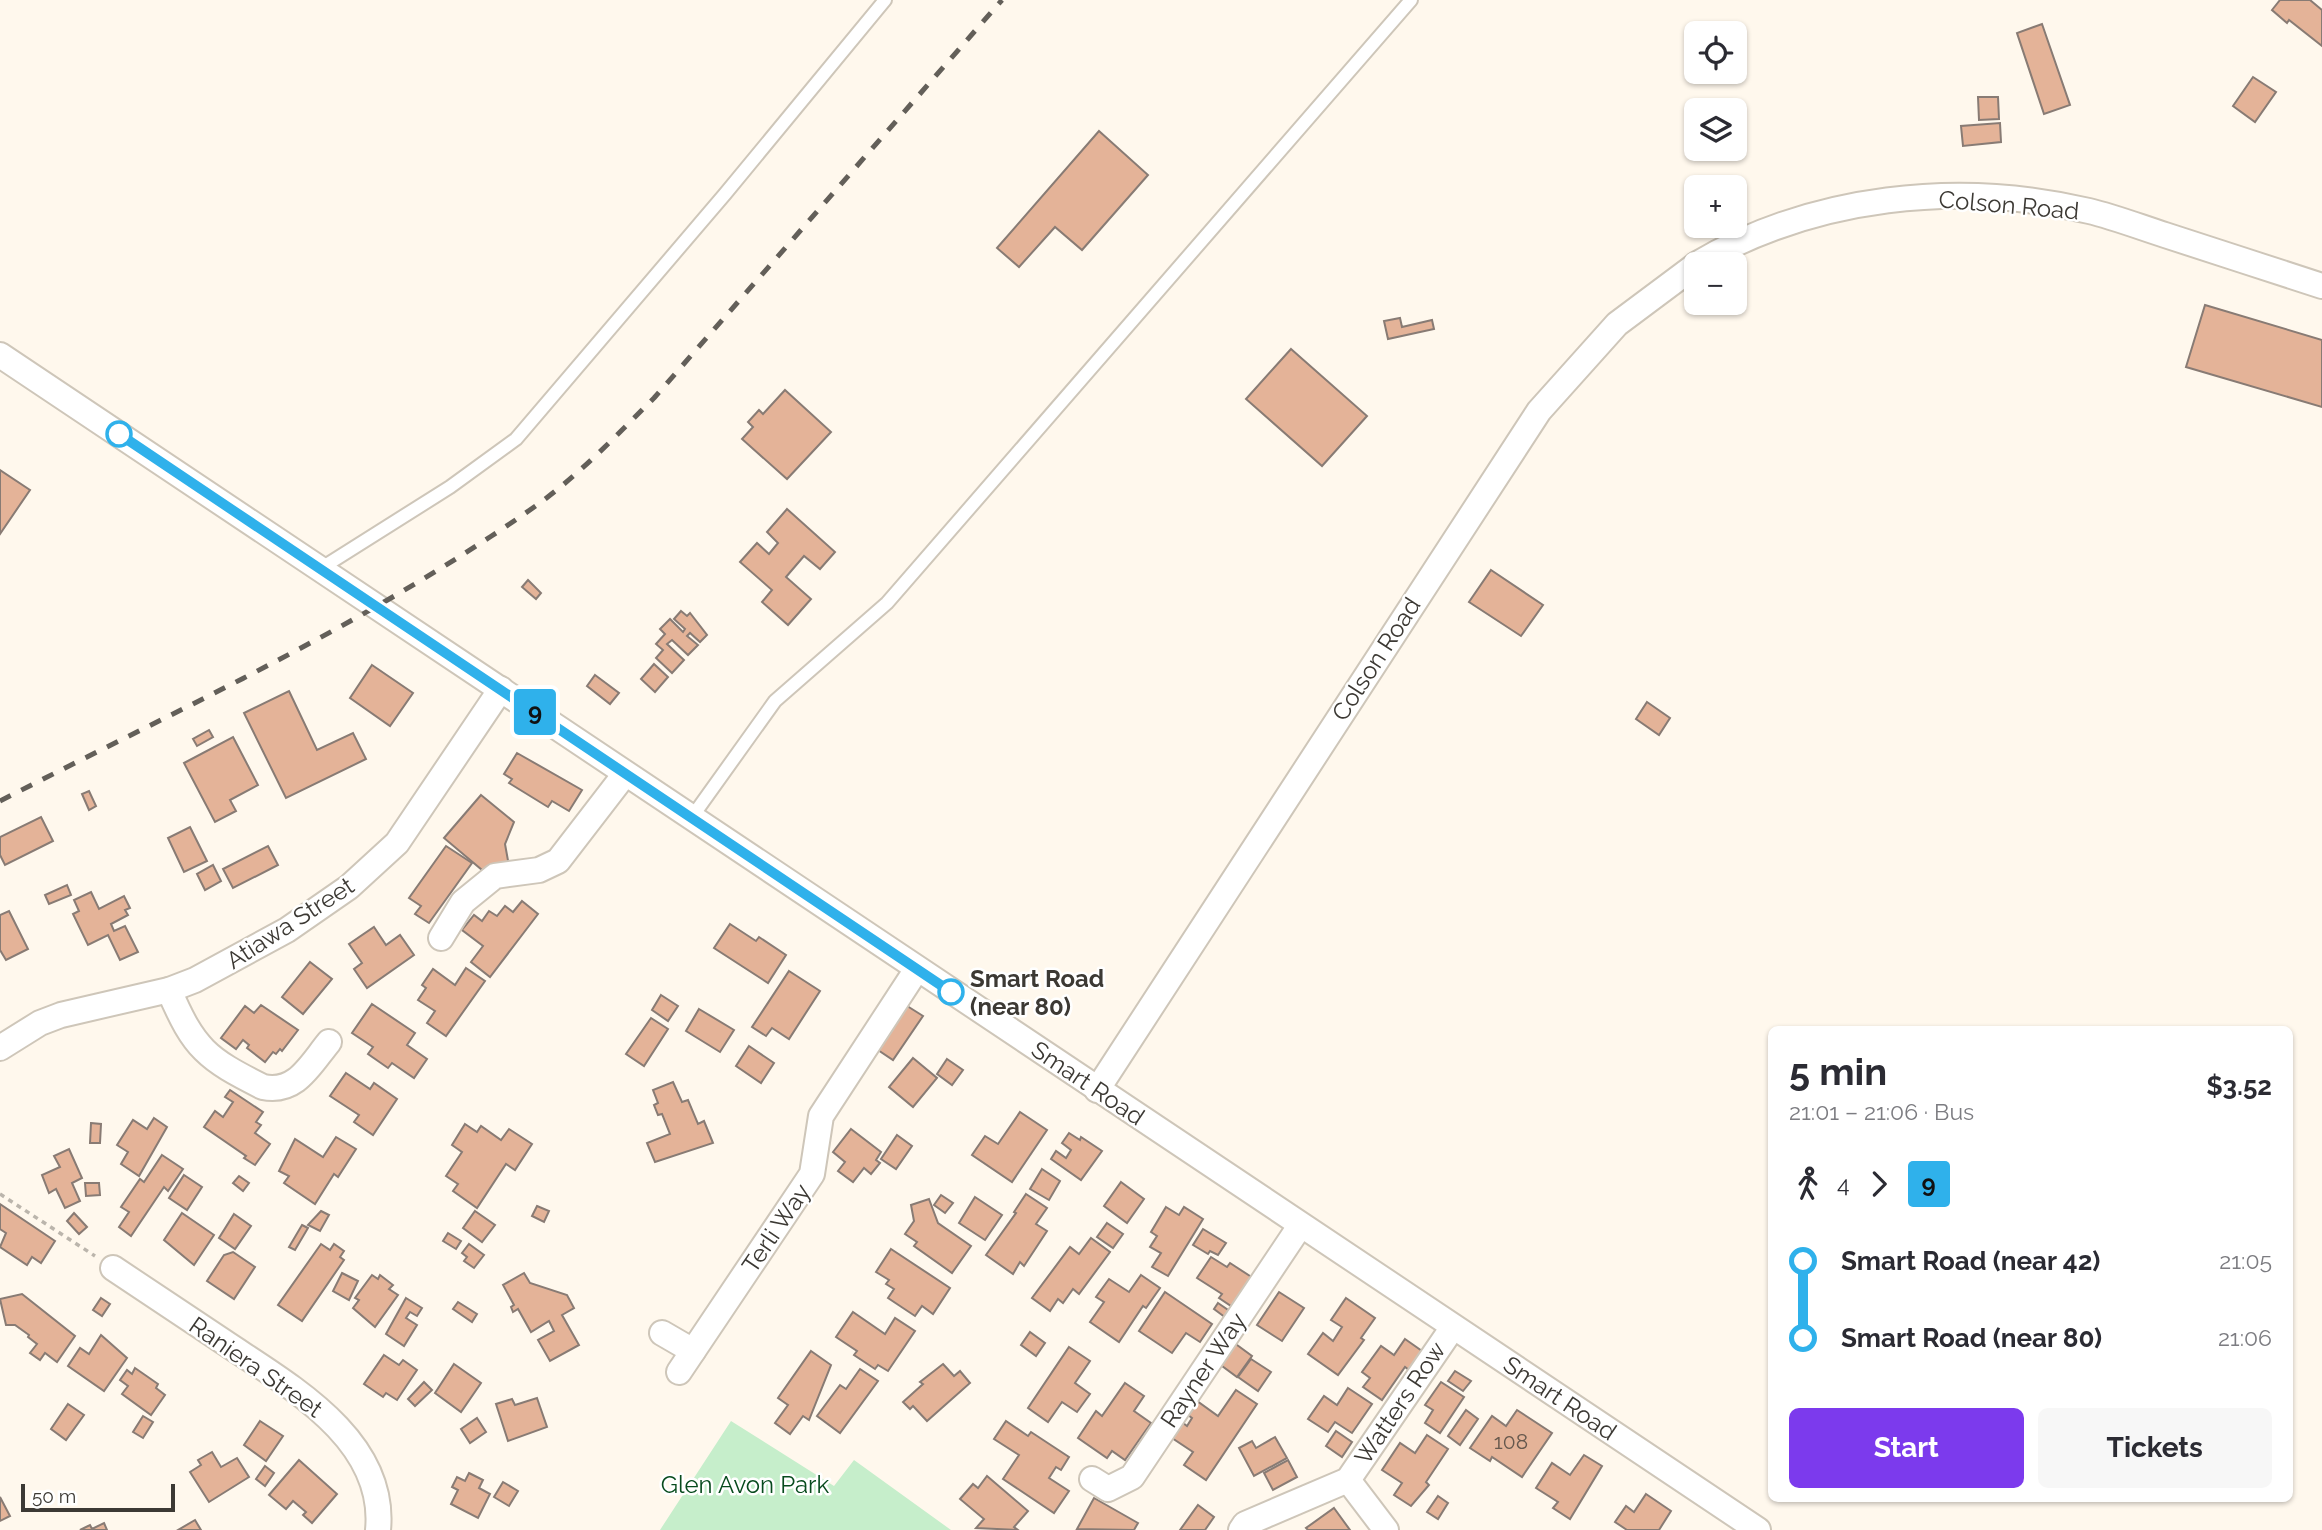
<!DOCTYPE html>
<meta charset="utf-8">
<style>
body{margin:0;font-family:Raleway,sans-serif;background:#f7f7f7;color:#2b2b33;height:100vh;display:flex;flex-direction:column;font-size:26px;white-space:nowrap}
*{box-sizing:border-box;margin:0}
p{font-size:23px;color:#7c7c81}
.icon{flex:none;width:38px;height:38px;fill:none;stroke:currentColor;stroke-width:2;stroke-linecap:round;stroke-linejoin:round}
.map{position:relative;flex:1;overflow:hidden}
.panel{position:absolute;left:1768px;top:1026px;width:525px;height:476px;display:flex;flex-direction:column;background:#fff;border-radius:10px;box-shadow:0 2px 5px #0004}
.panel>*{flex:none}
.badge{padding:0 14px;border-radius:5px;font-size:24px;line-height:46px}
.tools{position:absolute;left:1684px;top:21px;display:grid;gap:14px}
.tools a{display:grid;place-items:center;width:63px;height:63px;border-radius:10px;background:#fff;box-shadow:0 2px 5px #0004;font-size:35px}
.scale{position:absolute;left:21px;bottom:18px;width:154px;box-sizing:border-box;padding-left:7px;border:4px solid #3c3934;border-top:0;font-size:19px;line-height:24px;white-space:nowrap;color:#3c3934;-webkit-text-stroke:5px #fff;paint-order:stroke}
.map>.badge{position:absolute;translate:-50% -50%;box-shadow:0 0 0 4px #fff}
.legs{display:flex;align-items:center;gap:10px;height:77px;padding:0 21px;font-size:23px}
.legs p{margin-inline-start:auto}
.summary{display:flex;align-items:center;justify-content:space-between;height:119px;padding:0 21px}
h1{font-size:38px;font-weight:700;line-height:52px}
.primary-button{display:flex;gap:14px;margin-top:auto;padding:14px 21px}
.primary-button a{flex:1;height:80px;border-radius:10px;background:#7c3aed;color:#fff;font-size:28px;font-weight:700;line-height:80px;text-align:center}
.primary-button a+a{background:#f7f7f7;color:#2b2b33}
ul{padding:0 21px;list-style:none}
li{display:flex;align-items:center;gap:24px;height:77px;font-size:26px}
li i{display:grid;place-items:center;width:10px;height:100%;margin:0 9px;background:currentColor}
li i::after{content:'';width:18px;height:18px;margin:-9px;border:5px solid;border-radius:50%;background:#fff}
li p{margin-inline-start:auto}
li:first-child i{background:linear-gradient(#0000 50%,currentColor 0)}
li:last-child i{background:linear-gradient(currentColor 50%,#0000 0)}
.map>svg:first-child{display:block}
.green{fill:#c6eecb}
.building{fill:#e4b398;stroke:#887b74;stroke-width:2}
.lines{fill:none;stroke-linecap:round;stroke-linejoin:round}
.service-casing{stroke:#cec6b9;stroke-width:16}
.minor-casing{stroke:#cec6b9;stroke-width:28}
.path{stroke:#bbb5ac;stroke-width:3.5;stroke-dasharray:5 5;stroke-linecap:butt}
.service{stroke:#fff;stroke-width:12}
.minor{stroke:#fff;stroke-width:24}
.rail{stroke:#635f59;stroke-width:5;stroke-dasharray:12 12;stroke-linecap:butt}
.line-1-casing{stroke:#fff;stroke-width:16}
.line-1{stroke:#2fb1eb;stroke-width:10}
.stop-1-dot{fill:#fff;stroke:#2fb1eb;stroke-width:3.5}
.labels{text-anchor:middle;dominant-baseline:central;stroke-width:5;stroke-linejoin:round;paint-order:stroke}
.number-label{font-size:21px;fill:#66584d}
.street-label{font-size:24px;fill:#3c3934;stroke:#fff}
.stop-label{font-size:24px;font-weight:bold;fill:#3c3934;stroke:#fff;text-anchor:start}
.park-label{font-size:24px;fill:#074b1d;stroke:#fff}
</style>
<div class="map">
<svg width="2322" height="1530" viewBox="0 0 2322 1530">
<rect width="100%" height="100%" fill="#fff8ed"/>
<path class="green" d="M731,1421L834,1486L854,1460L951,1530H660Z"/>
<g class="building">
<path d="M2280,0H2310L2322,10V46L2289,20L2287,23L2272,10Z"/>
<path d="M2042,24L2070,105L2044,114L2017,33Z"/>
<path d="M2253,77L2276,92L2255,122L2233,106Z"/>
<path d="M1978,97H1998L1999,119L1979,120Z"/>
<path d="M2000,123L2001,142L1963,146L1961,126Z"/>
<path d="M1099,131L1148,175L1082,250L1055,227L1019,267L997,248Z"/>
<path d="M2205,305L2322,340V407L2186,367Z"/>
<path d="M1400,318L1402,327L1432,320L1434,329L1388,339L1384,321Z"/>
<path d="M1291,349L1367,416L1322,466L1246,399Z"/>
<path d="M785,390L831,432L787,479L742,439L753,427L748,422L759,410L763,414Z"/>
<path d="M0,470L30,490L0,534Z"/>
<path d="M787,509L835,552L820,569L804,556L786,577L811,599L788,625L762,602L772,590L740,562L757,543L769,554L778,543L767,532Z"/>
<path d="M1491,570L1543,605L1521,636L1469,602Z"/>
<path d="M528,580L541,593L536,599L522,587Z"/>
<path d="M681,611L687,616L690,613L707,635L700,642L690,633L687,636L698,645L688,655L672,640L667,644L684,660L672,673L656,658L663,650L656,644L665,634L660,629L670,619L683,632L685,629L674,619Z"/>
<path d="M654,664L668,677L655,692L641,679Z"/>
<path d="M372,665L413,693L390,726L350,698Z"/>
<path d="M595,675L619,693L610,704L587,686Z"/>
<path d="M289,691L317,750L353,733L366,759L286,798L244,713Z"/>
<path d="M1647,702L1670,718L1659,735L1636,719Z"/>
<path d="M209,730L213,737L197,746L193,739Z"/>
<path d="M233,737L258,785L230,800L236,811L215,822L184,763Z"/>
<path d="M517,753L582,790L569,811L552,801L548,807L509,783L512,779L504,774Z"/>
<path d="M89,791L96,806L89,810L82,794Z"/>
<path d="M481,795L514,822L505,844L509,866L488,875L444,838Z"/>
<path d="M41,817L53,841L5,865L0,855V837Z"/>
<path d="M190,827L207,861L184,872L168,838Z"/>
<path d="M268,846L278,865L233,888L223,869Z"/>
<path d="M446,846L472,863L429,923L415,914L421,906L409,898Z"/>
<path d="M213,865L221,881L205,890L197,874Z"/>
<path d="M67,885L71,895L49,904L45,895Z"/>
<path d="M91,892L99,909L124,896L130,908L125,910L128,915L111,924L114,931L125,926L138,952L120,960L108,935L88,945L73,914L79,911L74,900Z"/>
<path d="M522,901L538,914L490,977L471,962L483,946L462,930L474,915L482,921L489,911L497,916L505,906L513,912Z"/>
<path d="M9,911L28,949L6,960L0,950V915Z"/>
<path d="M730,924L756,941L759,937L786,955L768,983L714,948Z"/>
<path d="M374,927L386,945L400,935L414,955L367,988L354,969L362,963L349,944Z"/>
<path d="M310,962L332,979L303,1014L282,997Z"/>
<path d="M466,968L485,981L446,1036L427,1023L435,1011L418,1000L426,988L422,985L433,969L455,985Z"/>
<path d="M789,971L820,991L789,1039L772,1028L766,1036L752,1027Z"/>
<path d="M661,995L678,1006L668,1021L652,1010Z"/>
<path d="M372,1004L415,1033L407,1045L427,1059L414,1078L392,1063L388,1068L368,1054L373,1047L352,1033Z"/>
<path d="M904,1004L923,1016L893,1060L875,1048Z"/>
<path d="M261,1005L298,1030L282,1051L280,1049L276,1054L273,1052L265,1062L247,1048L249,1045L243,1040L236,1049L221,1038L245,1006L254,1013Z"/>
<path d="M699,1009L734,1030L720,1052L686,1031Z"/>
<path d="M651,1018L668,1029L644,1066L626,1054Z"/>
<path d="M749,1046L774,1063L761,1083L736,1066Z"/>
<path d="M913,1058L937,1078L913,1107L889,1087Z"/>
<path d="M947,1059L963,1070L952,1085L937,1074Z"/>
<path d="M346,1073L370,1089L374,1083L397,1099L373,1135L354,1122L359,1115L330,1096Z"/>
<path d="M673,1082L682,1102L688,1100L698,1124L704,1121L713,1143L655,1162L647,1143L670,1134L662,1114L658,1115L654,1105L658,1103L653,1090Z"/>
<path d="M230,1090L263,1112L256,1122L261,1125L255,1133L270,1144L255,1165L244,1158L246,1156L204,1127L215,1111L223,1117L233,1102L225,1097Z"/>
<path d="M1020,1112L1047,1130L1012,1182L972,1155L985,1136L998,1144Z"/>
<path d="M154,1118L167,1127L139,1176L121,1164L128,1152L117,1145L133,1120L147,1129Z"/>
<path d="M91,1123L101,1124L100,1143H90Z"/>
<path d="M465,1124L477,1132L481,1126L501,1140L509,1129L532,1144L515,1170L506,1164L477,1208L453,1191L458,1184L446,1176L462,1152L452,1145Z"/>
<path d="M851,1129L881,1152L876,1160L880,1163L871,1174L864,1168L853,1182L838,1171L845,1162L833,1152Z"/>
<path d="M1069,1133L1080,1140L1081,1137L1102,1151L1081,1180L1051,1159L1056,1151L1066,1158L1071,1150L1062,1143Z"/>
<path d="M897,1135L912,1146L896,1169L881,1159Z"/>
<path d="M336,1137L356,1149L338,1177L334,1174L315,1204L284,1183L289,1176L279,1171L295,1139L323,1157Z"/>
<path d="M69,1149L82,1178L72,1183L80,1201L65,1208L56,1189L49,1193L42,1175L60,1167L54,1156Z"/>
<path d="M162,1155L183,1169L168,1191L164,1187L131,1236L119,1227L129,1212L121,1207L140,1179L144,1182Z"/>
<path d="M1042,1169L1060,1181L1049,1200L1030,1189Z"/>
<path d="M184,1175L202,1187L187,1210L169,1198Z"/>
<path d="M239,1176L249,1183L243,1191L233,1183Z"/>
<path d="M1121,1182L1144,1199L1127,1223L1104,1206Z"/>
<path d="M85,1183H99L100,1195L86,1196Z"/>
<path d="M1026,1194L1047,1208L1036,1224L1047,1231L1024,1266L1020,1262L1013,1274L986,1255L1016,1213L1014,1212Z"/>
<path d="M941,1195L953,1203L945,1213L934,1205Z"/>
<path d="M975,1197L1002,1215L985,1240L959,1223Z"/>
<path d="M929,1199L938,1223L971,1246L952,1273L914,1246L917,1242L905,1234L914,1221L911,1205Z"/>
<path d="M0,1204L55,1241L41,1263L32,1257L27,1265L0,1247L6,1233L0,1229Z"/>
<path d="M537,1206L549,1211L544,1222L532,1216Z"/>
<path d="M1166,1207L1179,1215L1184,1207L1203,1219L1168,1276L1152,1267L1161,1253L1150,1247L1157,1236L1151,1232Z"/>
<path d="M321,1211L329,1215L320,1231L308,1225Z"/>
<path d="M475,1211L495,1225L482,1242L463,1228Z"/>
<path d="M74,1213L87,1227L79,1234L67,1221Z"/>
<path d="M182,1213L214,1235L194,1265L164,1240Z"/>
<path d="M234,1214L251,1226L235,1249L219,1238Z"/>
<path d="M1107,1223L1123,1234L1113,1248L1097,1237Z"/>
<path d="M302,1225L308,1228L295,1250L289,1247Z"/>
<path d="M1203,1229L1226,1243L1218,1255L1210,1251L1208,1254L1193,1245Z"/>
<path d="M448,1233L461,1241L456,1249L443,1241Z"/>
<path d="M1091,1238L1110,1252L1079,1294L1073,1289L1063,1303L1058,1299L1050,1311L1032,1298L1070,1247L1079,1254Z"/>
<path d="M321,1244L330,1250L334,1244L344,1251L340,1257L344,1260L302,1321L278,1305Z"/>
<path d="M469,1244L484,1255L474,1268L464,1261L467,1257L462,1253Z"/>
<path d="M891,1249L950,1288L933,1314L922,1306L915,1316L888,1298L894,1289L886,1284L889,1280L876,1272Z"/>
<path d="M233,1252L255,1267L234,1299L207,1281L224,1255Z"/>
<path d="M1211,1257L1227,1267L1230,1263L1253,1278L1234,1308L1219,1298L1222,1294L1197,1278Z"/>
<path d="M342,1273L358,1281L349,1300L333,1291Z"/>
<path d="M524,1273L530,1283L567,1295L574,1308L562,1315L579,1345L550,1361L538,1340L554,1331L549,1321L531,1332L518,1309L513,1312L511,1307L514,1305L503,1285Z"/>
<path d="M372,1275L378,1279L380,1275L393,1285L389,1289L398,1295L375,1327L353,1308L359,1300L355,1298Z"/>
<path d="M1141,1275L1160,1288L1146,1308L1143,1306L1119,1342L1090,1322L1104,1302L1096,1297L1109,1279L1129,1292Z"/>
<path d="M1165,1292L1212,1324L1200,1342L1186,1333L1172,1353L1139,1331Z"/>
<path d="M1279,1292L1304,1308L1282,1341L1257,1325Z"/>
<path d="M22,1294L75,1336L57,1362L45,1353L40,1360L30,1353L37,1344L28,1337L29,1335L15,1325H6L0,1299Z"/>
<path d="M101,1298L110,1304L102,1316L93,1310Z"/>
<path d="M406,1298L422,1308L417,1316L410,1312L406,1318L417,1325L404,1346L386,1334Z"/>
<path d="M1346,1298L1375,1318L1361,1338L1364,1340L1338,1375L1308,1354L1323,1333L1333,1341L1342,1327L1331,1320Z"/>
<path d="M458,1302L477,1314L472,1322L453,1309Z"/>
<path d="M1218,1303L1231,1312L1226,1318L1214,1309Z"/>
<path d="M853,1312L885,1334L895,1318L915,1331L888,1371L878,1365L875,1369L854,1355L857,1351L836,1337Z"/>
<path d="M1030,1332L1045,1343L1036,1356L1021,1345Z"/>
<path d="M101,1335L127,1358L104,1391L68,1366L80,1348L89,1354Z"/>
<path d="M1405,1339L1422,1351L1409,1370L1405,1367L1382,1400L1363,1387L1370,1378L1362,1372L1381,1346L1394,1355Z"/>
<path d="M1233,1342L1252,1356L1237,1377L1218,1363Z"/>
<path d="M1069,1347L1090,1361L1075,1383L1090,1394L1077,1412L1062,1402L1048,1422L1028,1408Z"/>
<path d="M811,1351L831,1365L809,1420L803,1416L790,1434L775,1423L788,1405L778,1398Z"/>
<path d="M384,1355L399,1365L403,1360L417,1370L397,1400L386,1393L383,1397L364,1384Z"/>
<path d="M1251,1359L1271,1372L1258,1391L1238,1377Z"/>
<path d="M454,1364L481,1383L461,1412L435,1393Z"/>
<path d="M943,1364L954,1376L960,1371L970,1383L927,1421L913,1406L910,1409L903,1402L923,1384L920,1382Z"/>
<path d="M135,1368L158,1384L156,1388L165,1395L151,1415L122,1394L128,1386L120,1380L127,1370L132,1374Z"/>
<path d="M860,1369L878,1381L840,1433L817,1416L840,1385L846,1389Z"/>
<path d="M1455,1371L1471,1381L1463,1391L1448,1381Z"/>
<path d="M424,1382L432,1390L415,1406L408,1399Z"/>
<path d="M1441,1382L1464,1397L1440,1433L1425,1423L1433,1410L1425,1405Z"/>
<path d="M1125,1383L1144,1396L1134,1411L1151,1423L1125,1460L1112,1451L1107,1458L1078,1438L1096,1411L1102,1416Z"/>
<path d="M1348,1388L1372,1404L1352,1433L1335,1422L1328,1432L1308,1419L1324,1396L1337,1405Z"/>
<path d="M1236,1390L1257,1404L1206,1480L1184,1465L1193,1452L1172,1438L1183,1423L1187,1426L1192,1418L1188,1415L1197,1401L1218,1416Z"/>
<path d="M537,1398L547,1427L508,1441L496,1404L512,1399L515,1405Z"/>
<path d="M68,1404L84,1415L66,1440L51,1429Z"/>
<path d="M1466,1410L1478,1419L1460,1445L1448,1436Z"/>
<path d="M1517,1410L1552,1433L1522,1477L1492,1457L1490,1461L1470,1448L1492,1416L1506,1426Z"/>
<path d="M143,1416L153,1422L143,1438L133,1432Z"/>
<path d="M477,1418L486,1432L470,1443L461,1429Z"/>
<path d="M260,1421L283,1436L266,1461L244,1445Z"/>
<path d="M1006,1421L1028,1436L1031,1432L1069,1457L1061,1470L1056,1467L1049,1478L1069,1491L1054,1513L1003,1479L1019,1455L994,1439Z"/>
<path d="M1336,1431L1352,1442L1342,1457L1326,1446Z"/>
<path d="M1427,1435L1448,1449L1426,1482L1429,1485L1411,1506L1394,1495L1402,1483L1382,1470L1400,1443L1415,1453Z"/>
<path d="M1275,1437L1287,1458L1254,1476L1239,1448L1252,1441L1256,1448Z"/>
<path d="M212,1452L221,1467L237,1458L249,1477L209,1502L190,1472L201,1465L198,1460Z"/>
<path d="M1584,1455L1602,1466L1570,1519L1553,1508L1558,1502L1536,1488L1552,1463L1570,1475Z"/>
<path d="M299,1460L337,1494L312,1523L303,1515L306,1512L293,1501L286,1509L269,1495Z"/>
<path d="M1288,1460L1297,1477L1273,1490L1264,1473Z"/>
<path d="M265,1466L274,1473L265,1486L256,1479Z"/>
<path d="M469,1473L483,1480L479,1488L490,1494L478,1518L451,1504L458,1490L452,1487L457,1477L465,1481Z"/>
<path d="M987,1476L1028,1511L1014,1527L1018,1530L976,1528L984,1519L960,1499L973,1484L978,1488Z"/>
<path d="M503,1482L518,1491L509,1506L494,1497Z"/>
<path d="M1646,1494L1671,1511L1659,1530H1627L1615,1522L1626,1506L1634,1512Z"/>
<path d="M1438,1496L1448,1503L1438,1519L1427,1512Z"/>
<path d="M0,1497L10,1516L0,1521Z"/>
<path d="M1094,1498L1138,1523L1134,1530L1077,1529Z"/>
<path d="M1198,1505L1214,1517L1205,1530H1180Z"/>
<path d="M1334,1508L1350,1530H1308L1306,1528Z"/>
<path d="M195,1520L201,1530H178Z"/>
<path d="M104,1523L107,1530H80L90,1525L92,1529Z"/>
</g>
<g class="lines">
<defs>
<g id="service">
<path d="M320,569L450,487L516,439L725,194L885,0"/>
<path d="M692,817L775,701L887,603L1411,0"/>
</g>
<g id="minor">
<path d="M1697,264C1813,196 1958,180 2089,211C2114,217 2140,227 2165,235C2217,252 2270,269 2322,286"/>
<path d="M0,355L1758,1530"/>
<path d="M441,938L463,902L495,876L539,870L558,861L625,774"/>
<path d="M169,990C194,1049 207,1059 263,1087C296,1094 310,1065 329,1042"/>
<path d="M0,1048L40,1023L61,1015L169,990L195,980L287,930L349,887L397,843L501,689"/>
<path d="M1097,1090L1539,411L1617,324L1696,265"/>
<path d="M113,1268C150,1293 187,1317 224,1342C288,1385 387,1439 378,1530"/>
<path d="M662,1333L693,1351"/>
<path d="M679,1372L812,1174L821,1116L917,969"/>
<path d="M1092,1479L1108,1489L1132,1477L1300,1226"/>
<path d="M1348,1480L1386,1530"/>
<path d="M1241,1530L1245,1524L1348,1480L1453,1327"/>
</g>
</defs>
<use href="#service" class="service-casing"/>
<use href="#minor" class="minor-casing"/>
<path class="path" d="M0,1194L95,1256"/>
<use href="#service" class="service"/>
<use href="#minor" class="minor"/>
<path class="rail" d="M0,801C181,708 370,623 537,505C580,474 617,435 654,398L1002,0"/>
</g>
<g class="lines">
<defs>
<path id="line-1" d="M119,434L951,992"/>
</defs>
<use href="#line-1" class="line-1-casing"/>
<use href="#line-1" class="line-1"/>
</g>
<g class="stop-1-dot">
<circle cx="119" cy="434" r="12"/>
<circle cx="951" cy="992" r="12"/>
</g>
<g class="labels">
<g class="number-label">
<text x="1511" y="1441">108</text>
</g>
<g class="street-label">
<text transform="translate(2009 205) rotate(5)">Colson Road</text>
<text transform="translate(1376 659) rotate(-57)">Colson Road</text>
<text transform="translate(290 923) rotate(-33)">Atiawa Street</text>
<text transform="translate(1088 1083) rotate(34)">Smart Road</text>
<text transform="translate(776 1228) rotate(-56)">Terli Way</text>
<text transform="translate(256 1367) rotate(35)">Raniera Street</text>
<text transform="translate(1203 1370) rotate(-56)">Rayner Way</text>
<text transform="translate(1560 1398) rotate(34)">Smart Road</text>
<text transform="translate(1400 1403) rotate(-56)">Watters Row</text>
</g>
<g class="stop-label">
<text x="970" y="978">Smart Road<tspan x="970" dy="28">(near 80)</tspan></text>
</g>
<g class="park-label">
<text x="745" y="1484">Glen Avon Park</text>
</g>
</g>
</svg>
<div class="tools">
<a><svg class="icon" aria-label="locate" viewBox="0 0 24 24"><circle cx="12" cy="12" r="6"/><path d="M12 2v4M12 18v4M2 12h4M18 12h4"/></svg></a>
<a><svg class="icon" aria-label="layers" viewBox="0 0 24 24"><path d="M12 4l9 5-9 5-9-5zM3 14l9 5 9-5"/></svg></a>
<a>+</a>
<a>−</a>
</div>
<div class="scale">50 m</div>
<b class="badge" style="left:535px;top:712px;background:#2fb1eb;color:#111">9</b>
<section class="panel">
<div class="summary"><div><h1>5 min</h1><p>21:01 – 21:06 · Bus</p></div><b>$3.52</b></div>
<div class="legs"><svg class="icon" aria-label="walk" viewBox="0 0 24 24"><circle cx="13" cy="4" r="2"/><path d="M13 8l-2 6 4 7M11 14l-3 7M7 12l3-4h3l4 4"/></svg>4<svg class="icon" aria-label="forward" viewBox="0 0 24 24"><path d="M9 5l7 7-7 7"/></svg><b class="badge" style="background:#2fb1eb;color:#111">9</b></div>
<ul>
<li><i style="color:#2fb1eb"></i><b>Smart Road (near 42)</b><p>21:05</p></li>
<li><i style="color:#2fb1eb"></i><b>Smart Road (near 80)</b><p>21:06</p></li>
</ul>
<div class="primary-button"><a>Start</a><a>Tickets</a></div>
</section>
</div>
